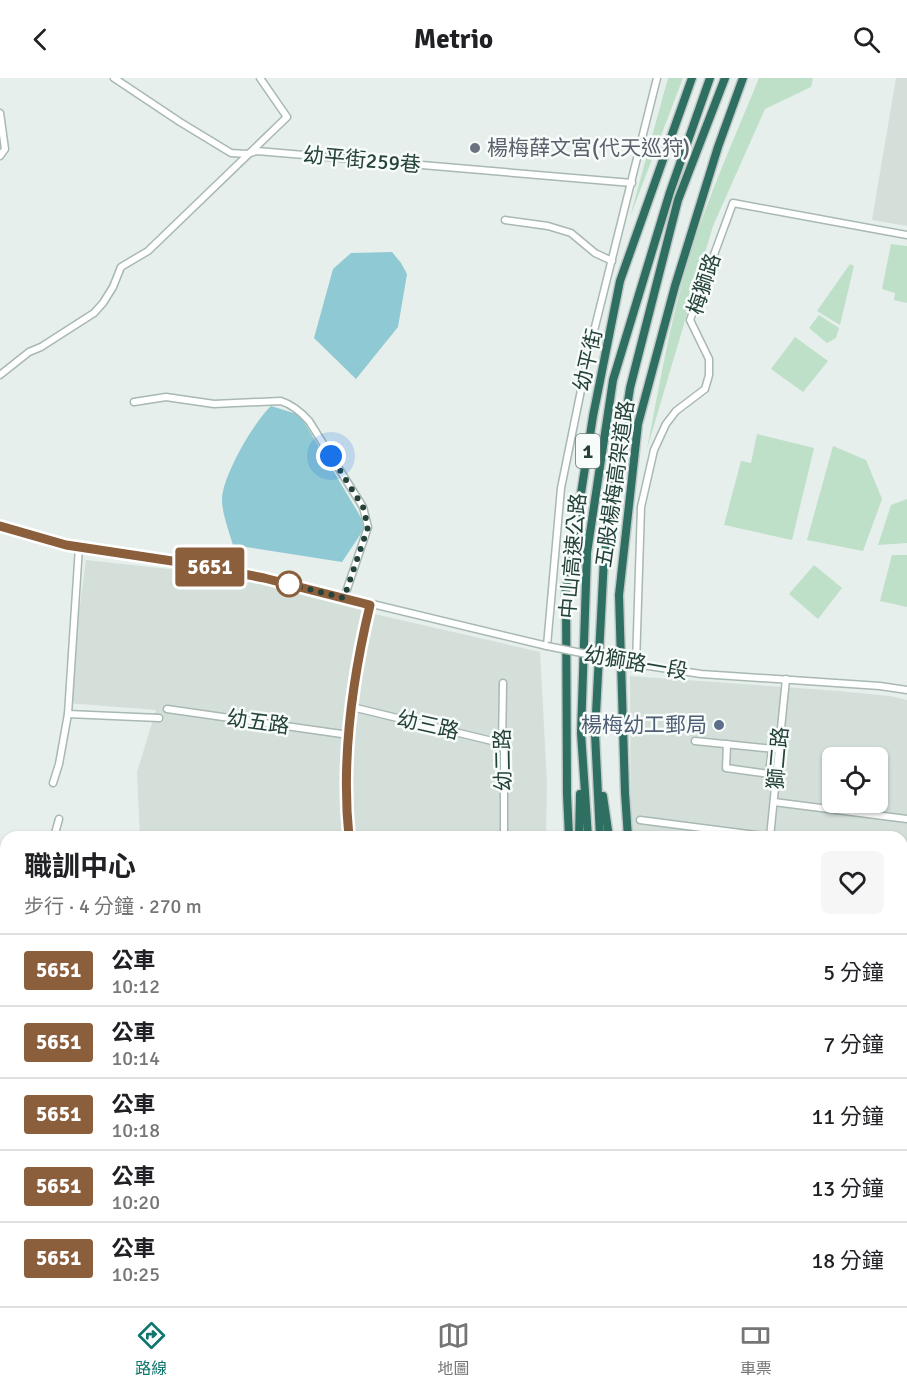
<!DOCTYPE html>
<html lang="zh-TW">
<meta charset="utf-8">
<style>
body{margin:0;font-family:Signika,"Noto Sans TC",sans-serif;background:#f6f6f6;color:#202124;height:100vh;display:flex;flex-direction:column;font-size:22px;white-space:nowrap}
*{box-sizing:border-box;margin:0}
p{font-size:20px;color:#757577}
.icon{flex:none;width:33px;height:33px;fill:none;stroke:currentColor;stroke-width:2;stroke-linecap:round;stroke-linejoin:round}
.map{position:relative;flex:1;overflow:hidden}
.details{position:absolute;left:0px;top:753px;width:908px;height:476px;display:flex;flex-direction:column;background:#fff;border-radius:18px 18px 0 0;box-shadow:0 2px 4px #0004}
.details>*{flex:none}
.badge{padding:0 12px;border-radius:4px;font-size:21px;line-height:39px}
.buttons{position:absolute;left:822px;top:669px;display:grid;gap:12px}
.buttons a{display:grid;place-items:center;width:66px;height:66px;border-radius:9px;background:#fff;box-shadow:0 2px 4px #0004;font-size:30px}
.you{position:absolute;width:30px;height:30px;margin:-15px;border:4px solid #fff;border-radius:50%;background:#1a73e8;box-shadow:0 0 0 9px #1a73e833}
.map>.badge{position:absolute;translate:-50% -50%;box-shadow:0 0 0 3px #fff}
.round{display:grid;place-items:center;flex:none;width:63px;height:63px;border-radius:9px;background:#f6f6f6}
.summary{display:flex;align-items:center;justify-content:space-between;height:102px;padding:0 24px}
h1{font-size:28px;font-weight:700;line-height:45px}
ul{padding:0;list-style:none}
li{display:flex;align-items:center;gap:18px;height:72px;padding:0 24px;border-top:2px solid #e0e0e0}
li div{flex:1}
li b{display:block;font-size:22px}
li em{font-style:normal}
li .badge{min-width:66px;font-weight:700;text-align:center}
header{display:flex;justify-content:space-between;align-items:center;height:78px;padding:0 24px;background:#fff;font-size:27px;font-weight:700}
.dock{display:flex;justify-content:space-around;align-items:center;height:84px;border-top:2px solid #e0e0e0;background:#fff;font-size:16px;color:#757577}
.dock a{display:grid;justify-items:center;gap:3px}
.dock .active{color:#0f766e}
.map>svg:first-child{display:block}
.built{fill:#d4dfda;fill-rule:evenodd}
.green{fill:#bfe0c8}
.water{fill:#8ec9d4}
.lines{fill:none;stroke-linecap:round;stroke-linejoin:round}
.minor-casing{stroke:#a8b8b2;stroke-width:9}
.highway-casing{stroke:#c2cac8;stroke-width:11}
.minor{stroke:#fff;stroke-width:6}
.highway{stroke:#2f6f62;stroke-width:8}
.minor-bridge-casing{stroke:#a8b8b2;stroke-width:9;stroke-linecap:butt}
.minor-bridge{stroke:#fff;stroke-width:6}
.line-casing{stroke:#fff;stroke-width:14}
.line{stroke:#8b5e3c;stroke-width:9}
.walk{stroke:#24423a;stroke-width:6;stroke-dasharray:0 10.8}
.worship-dot{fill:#6b7280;stroke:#f7fbf9;stroke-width:2}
.stop-dot{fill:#fff;stroke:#8b5e3c;stroke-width:3}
.service-dot{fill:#5c6f8a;stroke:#f7fbf9;stroke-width:2}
.labels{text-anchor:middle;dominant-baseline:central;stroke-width:5;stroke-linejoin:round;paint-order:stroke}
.shield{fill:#f7fbf9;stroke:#637a73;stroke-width:1.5}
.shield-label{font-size:20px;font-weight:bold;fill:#24423a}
.worship-label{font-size:21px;fill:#5b616d;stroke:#f7fbf9;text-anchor:start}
.street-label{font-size:21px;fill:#24423a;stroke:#f7fbf9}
.service-label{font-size:21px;fill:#4e5e75;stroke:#f7fbf9;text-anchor:end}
</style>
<header><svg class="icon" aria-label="back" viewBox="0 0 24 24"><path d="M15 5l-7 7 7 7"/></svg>Metrio<svg class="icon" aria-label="search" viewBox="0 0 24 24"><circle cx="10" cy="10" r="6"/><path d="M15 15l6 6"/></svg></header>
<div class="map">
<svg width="907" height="1228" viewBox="0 0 907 1228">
<rect width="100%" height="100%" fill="#e6efeb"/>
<g class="built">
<path d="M896,0H907V148L872,142Z"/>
<path d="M86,482L224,497L313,516L379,537L540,574L547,704L546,759H140L137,694L156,632L67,625Z"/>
<path d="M630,598L839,613L890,618L907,622V1127L902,1130V759H631ZM832,680H878V724H832Z"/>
</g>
<g class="green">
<path d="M668,0H683L630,139Z"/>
<path d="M759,0H813L811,9L765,31L713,148L647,371C659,308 670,245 688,183C707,121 734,61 759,0Z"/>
<path d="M891,166L907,168V225L894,222L895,215L882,211Z"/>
<path d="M850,186L854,188L840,247L817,233Z"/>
<path d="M819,237L839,250L836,260L827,265L809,250Z"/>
<path d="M795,259L828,283L803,314L771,291Z"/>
<path d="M757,356L814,370L792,462L724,447L741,383L751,385Z"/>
<path d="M833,368L866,382L882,421L863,473L807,462Z"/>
<path d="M907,421V465L878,467L891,427Z"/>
<path d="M892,477H907V529L880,523Z"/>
<path d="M814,487L842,510L818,541L789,516Z"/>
</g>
<g class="water">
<path d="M392,174L401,185L407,196L398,249L356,301L314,260L333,191L351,175Z"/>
<path d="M271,328L300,337L366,448L342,484L233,467C229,453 222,436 222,421C223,397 254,344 271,328Z"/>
</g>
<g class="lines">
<defs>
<g id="minor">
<path d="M114,0L180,44L231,75L247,76L257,73L632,105"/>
<path d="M0,35L5,71L0,78"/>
<path d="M505,142L548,148L571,155L595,175L612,183"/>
<path d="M907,157L733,125L690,242L709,281V297L705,311L676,333L666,346L654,372L641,429L636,586L701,596L880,608L907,612"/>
<path d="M0,297L29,274L41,269L94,235L103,225L113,209L121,189L148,173L287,39L260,0"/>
<path d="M134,324L166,319L214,326L281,323C293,327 301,334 309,343L363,429L368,449L344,520"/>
<path d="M0,448L66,467L192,486L264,500L547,568L561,410L589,273L657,0"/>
<path d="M503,605L502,669L504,673V759"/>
<path d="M352,629L492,663L502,669"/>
<path d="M167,631L349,657"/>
<path d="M68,636L159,640"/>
<path d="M695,663L775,671"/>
<path d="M727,666L726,690L769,696L772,671"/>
<path d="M53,705L59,686L68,636L79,469"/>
<path d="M774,724L907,741"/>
<path d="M640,742L771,759"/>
<path d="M54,759L59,741"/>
<path d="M349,759C341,682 352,602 370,527"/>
<path d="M770,759L786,601"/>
<path d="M902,849L907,850"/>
<path d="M902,882L907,869"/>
<path d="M0,888L6,887"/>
<path d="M0,1079H6"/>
<path d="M902,1138L907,1135"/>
<path d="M902,1157L907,1166"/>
<path d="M902,1167L907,1176"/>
<path d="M902,1197L907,1194"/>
<path d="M824,1222L827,1228"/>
<path d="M45,1228L46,1222"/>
<path d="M140,1228V1222"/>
<path d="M625,1228L638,1222"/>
</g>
<g id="highway">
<path d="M603,718L609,759"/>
<path d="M569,759L567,716L566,512L593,338L620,203L692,0"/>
<path d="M579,759L580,716"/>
<path d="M588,759L581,655L587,475L613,302L670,114L710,0"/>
<path d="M600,759L595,655L604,480L630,310L678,122L725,0"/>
<path d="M628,759L625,715L619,517L638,346L675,208L718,69L743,0"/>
<path d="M677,1222L679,1228"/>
<path d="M695,1222L697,1228"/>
<path d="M710,1222L713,1228"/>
<path d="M738,1222L740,1228"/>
</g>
</defs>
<use href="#minor" class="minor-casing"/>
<use href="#highway" class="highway-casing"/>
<use href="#minor" class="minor"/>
<use href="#highway" class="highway"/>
<defs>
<path id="minor-bridge" d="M547,568L636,586"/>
</defs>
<use href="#minor-bridge" class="minor-bridge-casing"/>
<use href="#minor-bridge" class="minor-bridge"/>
</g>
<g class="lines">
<defs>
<path id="line" d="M0,448L66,467L192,486L264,500L370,527C352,602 341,682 349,759"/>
</defs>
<use href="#line" class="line-casing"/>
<use href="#line" class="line"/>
<path class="walk" d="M289,506L284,505L344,520L368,449L363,429L331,378"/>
</g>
<circle class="worship-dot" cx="475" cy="70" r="6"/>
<circle class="stop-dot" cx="289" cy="506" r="12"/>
<circle class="service-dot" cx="719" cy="647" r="6"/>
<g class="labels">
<rect class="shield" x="576" y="356" width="24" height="34" rx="4.5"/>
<g class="shield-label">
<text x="588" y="373">1</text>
</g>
<g class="worship-label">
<text x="487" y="70">楊梅薛文宮(代天巡狩)</text>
</g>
<g class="street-label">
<text transform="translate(362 82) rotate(5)">幼平街259巷</text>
<text transform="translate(704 206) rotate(-72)">梅獅路</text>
<text transform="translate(588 282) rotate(-77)">幼平街</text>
<text transform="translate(615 406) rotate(-82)">五股楊梅高架道路</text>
<text transform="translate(573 478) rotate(-85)">中山高速公路</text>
<text transform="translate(636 585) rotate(10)">幼獅路一段</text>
<text transform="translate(258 644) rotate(8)">幼五路</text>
<text transform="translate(428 647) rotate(13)">幼三路</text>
<text transform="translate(778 680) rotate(-85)">獅二路</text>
<text transform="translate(503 682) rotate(-91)">幼二路</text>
</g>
<g class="service-label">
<text x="707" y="647">楊梅幼工郵局</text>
</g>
</g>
</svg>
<div class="buttons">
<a><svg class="icon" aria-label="locate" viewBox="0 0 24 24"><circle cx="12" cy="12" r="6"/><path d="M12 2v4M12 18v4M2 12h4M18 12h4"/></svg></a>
</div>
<div class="you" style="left:331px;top:378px"></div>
<b class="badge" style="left:210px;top:489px;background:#8b5e3c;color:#fff">5651</b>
<section class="details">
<div class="summary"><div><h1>職訓中心</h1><p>步行 · 4 分鐘 · 270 m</p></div><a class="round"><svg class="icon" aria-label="heart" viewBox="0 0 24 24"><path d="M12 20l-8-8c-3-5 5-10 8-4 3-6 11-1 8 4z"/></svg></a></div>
<ul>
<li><span class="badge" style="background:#8b5e3c;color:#fff">5651</span><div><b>公車</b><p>10:12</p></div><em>5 分鐘</em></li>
<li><span class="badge" style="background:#8b5e3c;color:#fff">5651</span><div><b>公車</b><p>10:14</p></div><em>7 分鐘</em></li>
<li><span class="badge" style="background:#8b5e3c;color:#fff">5651</span><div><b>公車</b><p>10:18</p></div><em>11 分鐘</em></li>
<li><span class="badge" style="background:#8b5e3c;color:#fff">5651</span><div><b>公車</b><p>10:20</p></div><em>13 分鐘</em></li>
<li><span class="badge" style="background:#8b5e3c;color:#fff">5651</span><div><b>公車</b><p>10:25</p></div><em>18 分鐘</em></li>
</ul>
</section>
</div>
<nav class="dock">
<a class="active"><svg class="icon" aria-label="directions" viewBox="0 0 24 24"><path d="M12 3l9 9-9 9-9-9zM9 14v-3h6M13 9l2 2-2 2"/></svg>路線</a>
<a><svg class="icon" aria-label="map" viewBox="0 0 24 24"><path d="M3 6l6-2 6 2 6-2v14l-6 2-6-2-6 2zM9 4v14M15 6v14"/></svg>地圖</a>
<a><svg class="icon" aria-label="tickets" viewBox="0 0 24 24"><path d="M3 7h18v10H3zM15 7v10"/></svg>車票</a>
</nav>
